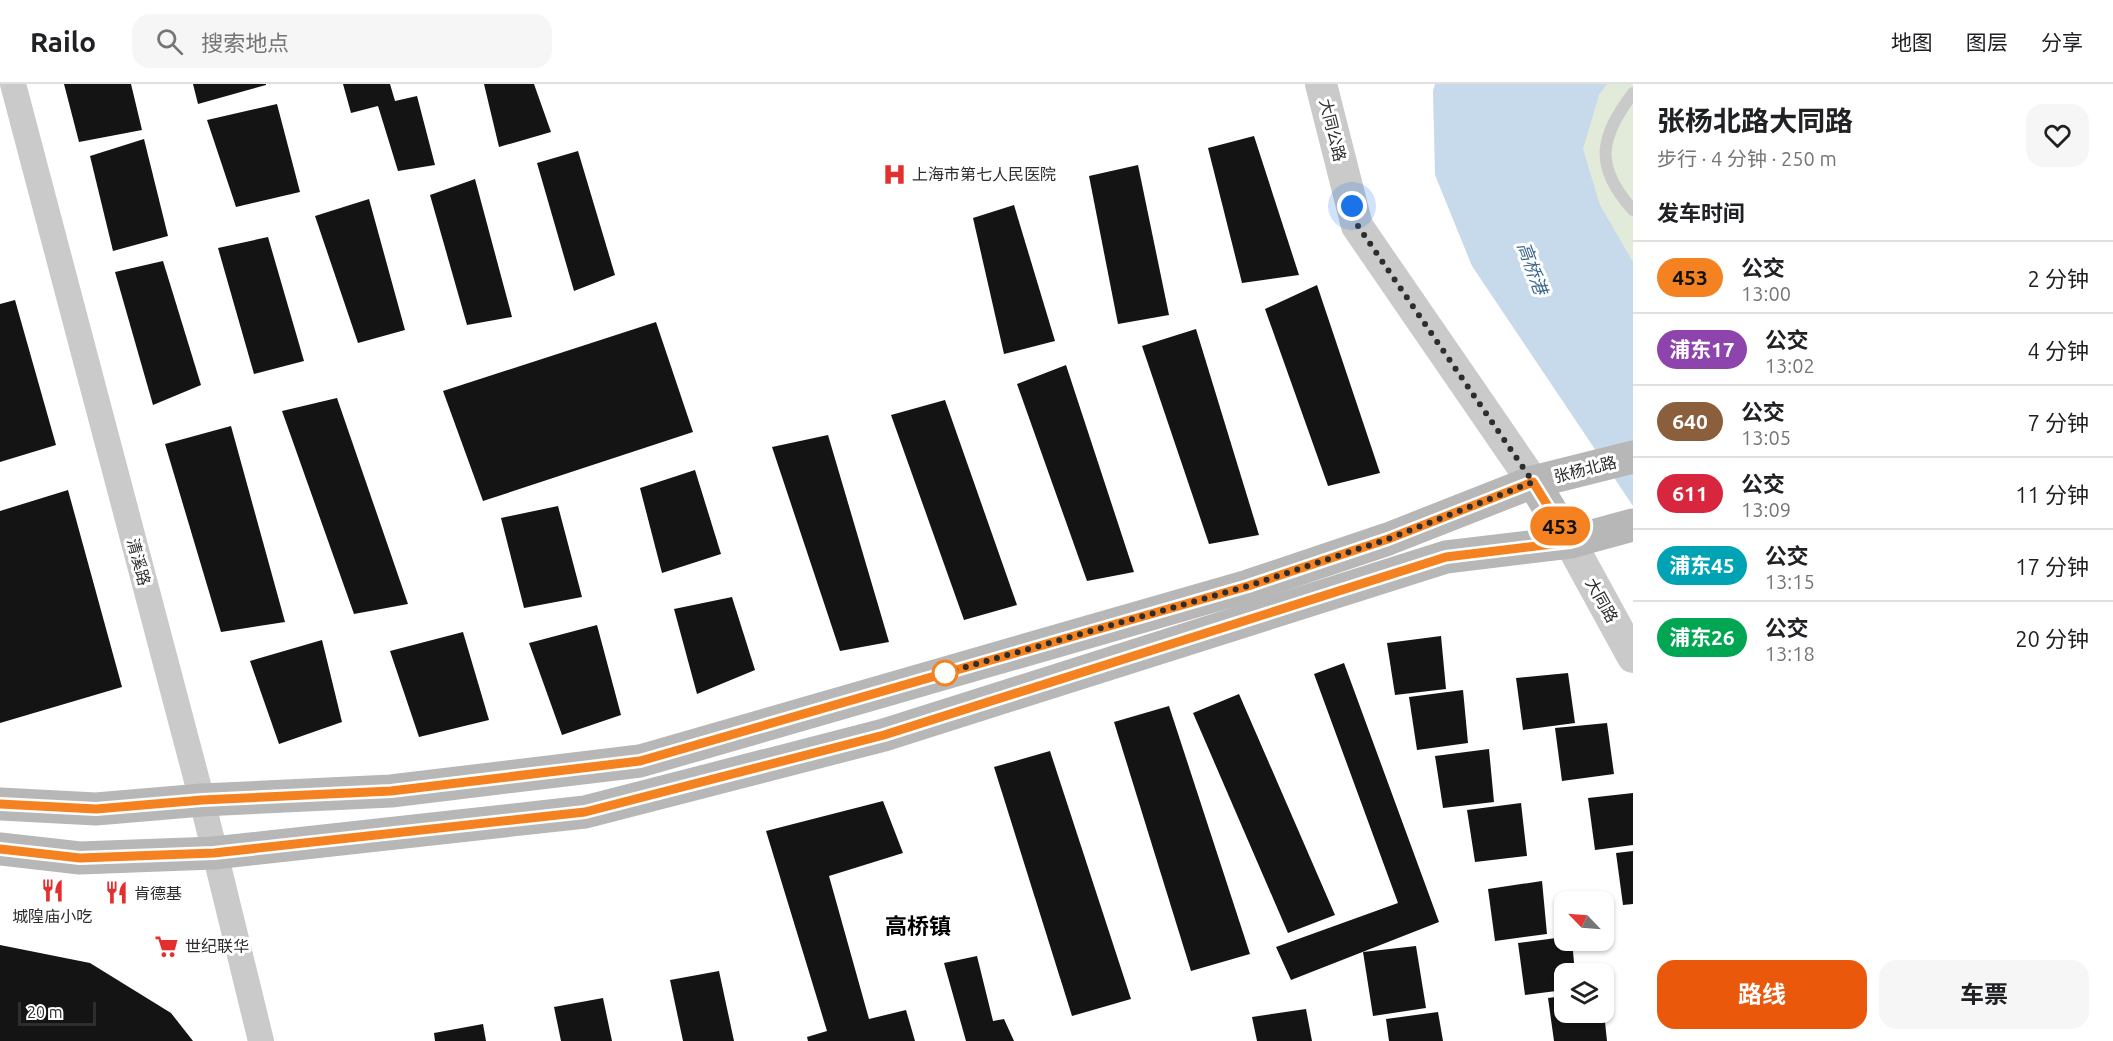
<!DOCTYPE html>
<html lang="zh">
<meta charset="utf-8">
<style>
body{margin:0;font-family:Ubuntu,"Noto Sans SC",sans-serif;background:#f6f6f6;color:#202124;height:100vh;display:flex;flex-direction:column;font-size:22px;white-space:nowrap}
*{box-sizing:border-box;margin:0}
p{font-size:20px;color:#757577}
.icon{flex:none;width:33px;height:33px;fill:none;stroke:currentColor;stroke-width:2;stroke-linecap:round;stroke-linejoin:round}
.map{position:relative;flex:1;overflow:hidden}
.side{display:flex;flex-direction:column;background:#fff;width:480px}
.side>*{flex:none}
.badge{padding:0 12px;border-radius:20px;font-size:21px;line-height:39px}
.needle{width:39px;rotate:295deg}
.fabs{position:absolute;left:1554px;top:807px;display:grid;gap:12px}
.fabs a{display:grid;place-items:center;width:60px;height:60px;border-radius:12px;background:#fff;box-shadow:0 2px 4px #0004;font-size:30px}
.scale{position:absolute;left:18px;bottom:15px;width:78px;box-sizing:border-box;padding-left:6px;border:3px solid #2d2d2d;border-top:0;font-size:16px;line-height:21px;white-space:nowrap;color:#2d2d2d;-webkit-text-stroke:4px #fff;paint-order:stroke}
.you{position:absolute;width:30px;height:30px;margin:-15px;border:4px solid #fff;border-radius:50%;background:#1a73e8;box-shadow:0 0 0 9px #1a73e833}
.map>.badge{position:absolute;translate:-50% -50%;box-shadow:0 0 0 3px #fff}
h2{padding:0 24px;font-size:22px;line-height:54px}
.round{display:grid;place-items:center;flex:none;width:63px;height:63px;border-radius:18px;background:#f6f6f6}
.headline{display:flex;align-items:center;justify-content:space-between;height:102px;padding:0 24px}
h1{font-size:28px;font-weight:700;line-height:45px}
.action{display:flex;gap:12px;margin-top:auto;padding:12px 24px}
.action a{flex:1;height:69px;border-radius:18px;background:#ea580c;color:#fff;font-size:24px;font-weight:700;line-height:69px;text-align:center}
.action a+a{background:#f6f6f6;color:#202124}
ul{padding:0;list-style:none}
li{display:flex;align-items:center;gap:18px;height:72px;padding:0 24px;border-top:2px solid #e0e0e0}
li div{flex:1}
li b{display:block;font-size:22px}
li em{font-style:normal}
li .badge{min-width:66px;font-weight:700;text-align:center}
header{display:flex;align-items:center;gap:36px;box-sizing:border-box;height:84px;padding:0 30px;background:#fff;border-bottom:2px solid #e0e0e0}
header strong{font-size:28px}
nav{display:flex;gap:33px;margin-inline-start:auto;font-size:21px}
.search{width:420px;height:54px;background:#f6f6f6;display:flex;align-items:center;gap:15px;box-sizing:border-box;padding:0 21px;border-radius:18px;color:#757577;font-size:22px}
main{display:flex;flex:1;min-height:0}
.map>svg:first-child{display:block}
.green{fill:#e2eada}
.water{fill:#c6daeb}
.building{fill:#141414}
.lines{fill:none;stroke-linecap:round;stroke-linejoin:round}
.service{stroke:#cacaca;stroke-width:12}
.minor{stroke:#cacaca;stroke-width:26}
.tertiary{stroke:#cacaca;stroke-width:32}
.secondary{stroke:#b7b7b7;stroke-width:33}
.line-casing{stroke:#fff;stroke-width:14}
.line{stroke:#f58220;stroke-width:9}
.walk{stroke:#2d2d2d;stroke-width:6;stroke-dasharray:0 10.8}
.stop-dot{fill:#fff;stroke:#f58220;stroke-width:3}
.labels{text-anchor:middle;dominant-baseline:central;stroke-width:6;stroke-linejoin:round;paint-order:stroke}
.street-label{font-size:16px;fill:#2d2d2d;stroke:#fff}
.poi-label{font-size:16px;fill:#2d2d2d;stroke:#fff;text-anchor:start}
.water-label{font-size:18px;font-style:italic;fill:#3c688e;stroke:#fff}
.district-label{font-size:22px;font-weight:bold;fill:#000;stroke:#fff}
</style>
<header>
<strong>Railo</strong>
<div class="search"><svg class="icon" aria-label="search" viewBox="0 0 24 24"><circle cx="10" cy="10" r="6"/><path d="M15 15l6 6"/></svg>搜索地点</div>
<nav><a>地图</a><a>图层</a><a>分享</a></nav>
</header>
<main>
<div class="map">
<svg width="1633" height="957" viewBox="0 0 1633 957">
<rect width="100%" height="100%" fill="#fff"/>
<path class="green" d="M1566,0H1633V267Z"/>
<path class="water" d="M1435,0H1607L1599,11L1583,65L1600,121L1633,178V422L1472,182L1435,91L1433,7Z"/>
<g class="building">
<path d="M64,0H131L142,46L79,58Z"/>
<path d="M193,0H266V1L198,20Z"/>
<path d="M343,0H390L395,17L417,12L435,81L398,87L378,22L351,29Z"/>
<path d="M484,0H534L551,48L499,63Z"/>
<path d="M277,20L300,108L236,123L207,36Z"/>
<path d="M1254,52L1299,191L1242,199L1208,64Z"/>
<path d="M144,55L168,152L113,167L90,72Z"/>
<path d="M578,67L615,191L574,207L537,79Z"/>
<path d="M1138,81L1169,231L1118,240L1089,92Z"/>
<path d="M475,95L512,233L467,241L430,111Z"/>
<path d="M369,115L405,246L358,259L315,132Z"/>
<path d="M1014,121L1055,257L1004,270L973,134Z"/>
<path d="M268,153L304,277L254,290L218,164Z"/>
<path d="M163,177L201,301L153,321L115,188Z"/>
<path d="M1317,201L1380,389L1328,402L1265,225Z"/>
<path d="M15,216L56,361L0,378V220Z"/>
<path d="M656,238L693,348L483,417L443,307Z"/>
<path d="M1196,245L1259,451L1209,460L1142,262Z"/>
<path d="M1066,281L1134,488L1087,497L1017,300Z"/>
<path d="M337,314L408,520L354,530L282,327Z"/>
<path d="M945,316L1017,521L964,536L891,331Z"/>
<path d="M231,342L285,538L221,548L165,360Z"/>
<path d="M828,351L889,558L840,567L772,363Z"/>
<path d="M695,386L721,470L662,489L640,404Z"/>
<path d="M68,406L122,603L0,639V427Z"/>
<path d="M558,422L582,513L524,524L501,434Z"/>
<path d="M732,513L755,586L697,610L674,525Z"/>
<path d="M597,541L621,631L562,651L529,559Z"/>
<path d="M463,548L489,636L419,653L390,567Z"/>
<path d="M1441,552L1446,605L1395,611L1387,559Z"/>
<path d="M322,556L342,638L279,660L250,577Z"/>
<path d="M1344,579L1439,838L1291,896L1276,863L1398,819L1314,590Z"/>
<path d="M1568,589L1575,639L1523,646L1516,594Z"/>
<path d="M1463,606L1468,659L1417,666L1409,613Z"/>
<path d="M1239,610L1335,831L1288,849L1193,629Z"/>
<path d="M1169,622L1250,870L1191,887L1114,638Z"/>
<path d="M1607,639L1614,690L1562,697L1555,644Z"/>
<path d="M1489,665L1494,718L1443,724L1435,672Z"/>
<path d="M1050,667L1131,915L1072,932L994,683Z"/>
<path d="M1633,709V761L1595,766L1588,714Z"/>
<path d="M883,717L903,769L829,792L869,935L906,926L915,957H808L807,953L827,947L766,747Z"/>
<path d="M1521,719L1527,772L1475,778L1467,726Z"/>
<path d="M1633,767V820L1623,821L1616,769Z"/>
<path d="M1542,797L1547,850L1495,857L1488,805Z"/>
<path d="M1564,853V856H1572L1575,890H1564V906L1525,911L1518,859Z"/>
<path d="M0,861L90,879L171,929L193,957H0Z"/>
<path d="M1416,862L1426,924L1373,932L1363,868Z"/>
<path d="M977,872L993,937L1004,935L1014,957H966L944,879Z"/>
<path d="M719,887L734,957H683L670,896Z"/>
<path d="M1564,912V928H1604L1607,957H1554L1548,914Z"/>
<path d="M603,914L612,957H561L554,923Z"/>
<path d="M1306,925L1312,957H1257L1252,933Z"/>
<path d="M1438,928L1443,957H1389L1386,935Z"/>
<path d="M483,940L486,957H435L434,949Z"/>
</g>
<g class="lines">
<path class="service" d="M1633,9C1600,53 1593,82 1633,126"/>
<path class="minor" d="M13,0L202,716L261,957"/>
<g class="tertiary">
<path d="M1321,0L1357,142L1533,398"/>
<path d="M1570,458L1633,573"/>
</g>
<g class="secondary">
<path d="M1533,398L1570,458"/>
<path d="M0,720L96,725L202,716L391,707L640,677L1248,502L1388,455L1533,398L1633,373"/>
<path d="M0,765L80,774L214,769L585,728L884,651L1446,473L1570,458L1633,441"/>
</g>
</g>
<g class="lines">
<defs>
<path id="line" d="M0,720L96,725L202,716L391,707L640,677L1248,502L1388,455L1533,398L1570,458L1446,473L884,651L585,728L214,769L80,774L0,765"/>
</defs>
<use href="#line" class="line-casing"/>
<use href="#line" class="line"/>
<path class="walk" d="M945,589L1248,502L1388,455L1533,398L1358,142L1352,122"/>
</g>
<defs>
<symbol id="hospital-bare" viewBox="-9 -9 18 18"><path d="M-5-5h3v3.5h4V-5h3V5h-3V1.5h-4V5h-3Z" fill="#e42f2f" stroke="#fff" stroke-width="2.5" paint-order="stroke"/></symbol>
<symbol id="restaurant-bare" viewBox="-9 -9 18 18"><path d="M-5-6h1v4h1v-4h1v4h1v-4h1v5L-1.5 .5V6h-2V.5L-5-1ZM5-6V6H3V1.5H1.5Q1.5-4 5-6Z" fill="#e42f2f" stroke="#fff" stroke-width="2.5" paint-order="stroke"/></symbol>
<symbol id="supermarket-bare" viewBox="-9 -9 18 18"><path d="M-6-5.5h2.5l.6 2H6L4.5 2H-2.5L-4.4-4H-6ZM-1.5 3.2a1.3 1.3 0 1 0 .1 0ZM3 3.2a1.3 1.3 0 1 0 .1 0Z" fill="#e42f2f" stroke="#fff" stroke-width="2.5" paint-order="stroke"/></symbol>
</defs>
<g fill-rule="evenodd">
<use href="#hospital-bare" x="878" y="74" width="33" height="33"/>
<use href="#restaurant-bare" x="36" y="790" width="33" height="33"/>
<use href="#restaurant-bare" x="100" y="792" width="33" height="33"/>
<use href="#supermarket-bare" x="150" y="846" width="33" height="33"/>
</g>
<circle class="stop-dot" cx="945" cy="589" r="12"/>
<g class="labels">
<g class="street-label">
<text transform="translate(1333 46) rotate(76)">大同公路</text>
<text transform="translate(1585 385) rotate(-14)">张杨北路</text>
<text transform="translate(139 478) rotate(75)">清溪路</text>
<text transform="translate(1602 516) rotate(61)">大同路</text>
</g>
<g class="poi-label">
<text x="912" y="90">上海市第七人民医院</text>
<text x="134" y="809">肯德基</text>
<text x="52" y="832" text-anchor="middle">城隍庙小吃</text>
<text x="185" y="862">世纪联华</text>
</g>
<g class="water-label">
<text transform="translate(1533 184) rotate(70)">高桥港</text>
</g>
<g class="district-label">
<text x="918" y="841">高桥镇</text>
</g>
</g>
</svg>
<div class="fabs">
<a><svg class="needle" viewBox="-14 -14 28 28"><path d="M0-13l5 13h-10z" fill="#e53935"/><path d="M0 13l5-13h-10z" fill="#757577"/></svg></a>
<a><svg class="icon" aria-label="layers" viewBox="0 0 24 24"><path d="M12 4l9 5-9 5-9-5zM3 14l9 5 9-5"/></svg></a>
</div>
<div class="scale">20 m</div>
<div class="you" style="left:1352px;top:122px"></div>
<b class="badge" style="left:1560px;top:442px;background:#f58220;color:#111">453</b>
</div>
<section class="side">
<div class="headline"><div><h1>张杨北路大同路</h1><p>步行 · 4 分钟 · 250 m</p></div><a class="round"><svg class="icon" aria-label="heart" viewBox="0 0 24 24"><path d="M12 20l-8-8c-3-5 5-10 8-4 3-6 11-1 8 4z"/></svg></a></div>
<h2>发车时间</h2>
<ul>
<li><span class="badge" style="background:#f58220;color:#111">453</span><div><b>公交</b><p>13:00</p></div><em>2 分钟</em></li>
<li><span class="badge" style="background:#8e44ad;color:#fff">浦东17</span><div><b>公交</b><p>13:02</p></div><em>4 分钟</em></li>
<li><span class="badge" style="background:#8b5e3c;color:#fff">640</span><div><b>公交</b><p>13:05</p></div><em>7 分钟</em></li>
<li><span class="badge" style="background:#d7263d;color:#fff">611</span><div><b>公交</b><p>13:09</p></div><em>11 分钟</em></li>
<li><span class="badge" style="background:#00a3b4;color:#fff">浦东45</span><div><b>公交</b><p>13:15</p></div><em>17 分钟</em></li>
<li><span class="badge" style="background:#00a651;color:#fff">浦东26</span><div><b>公交</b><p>13:18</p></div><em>20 分钟</em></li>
</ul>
<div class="action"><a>路线</a><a>车票</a></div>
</section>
</main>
